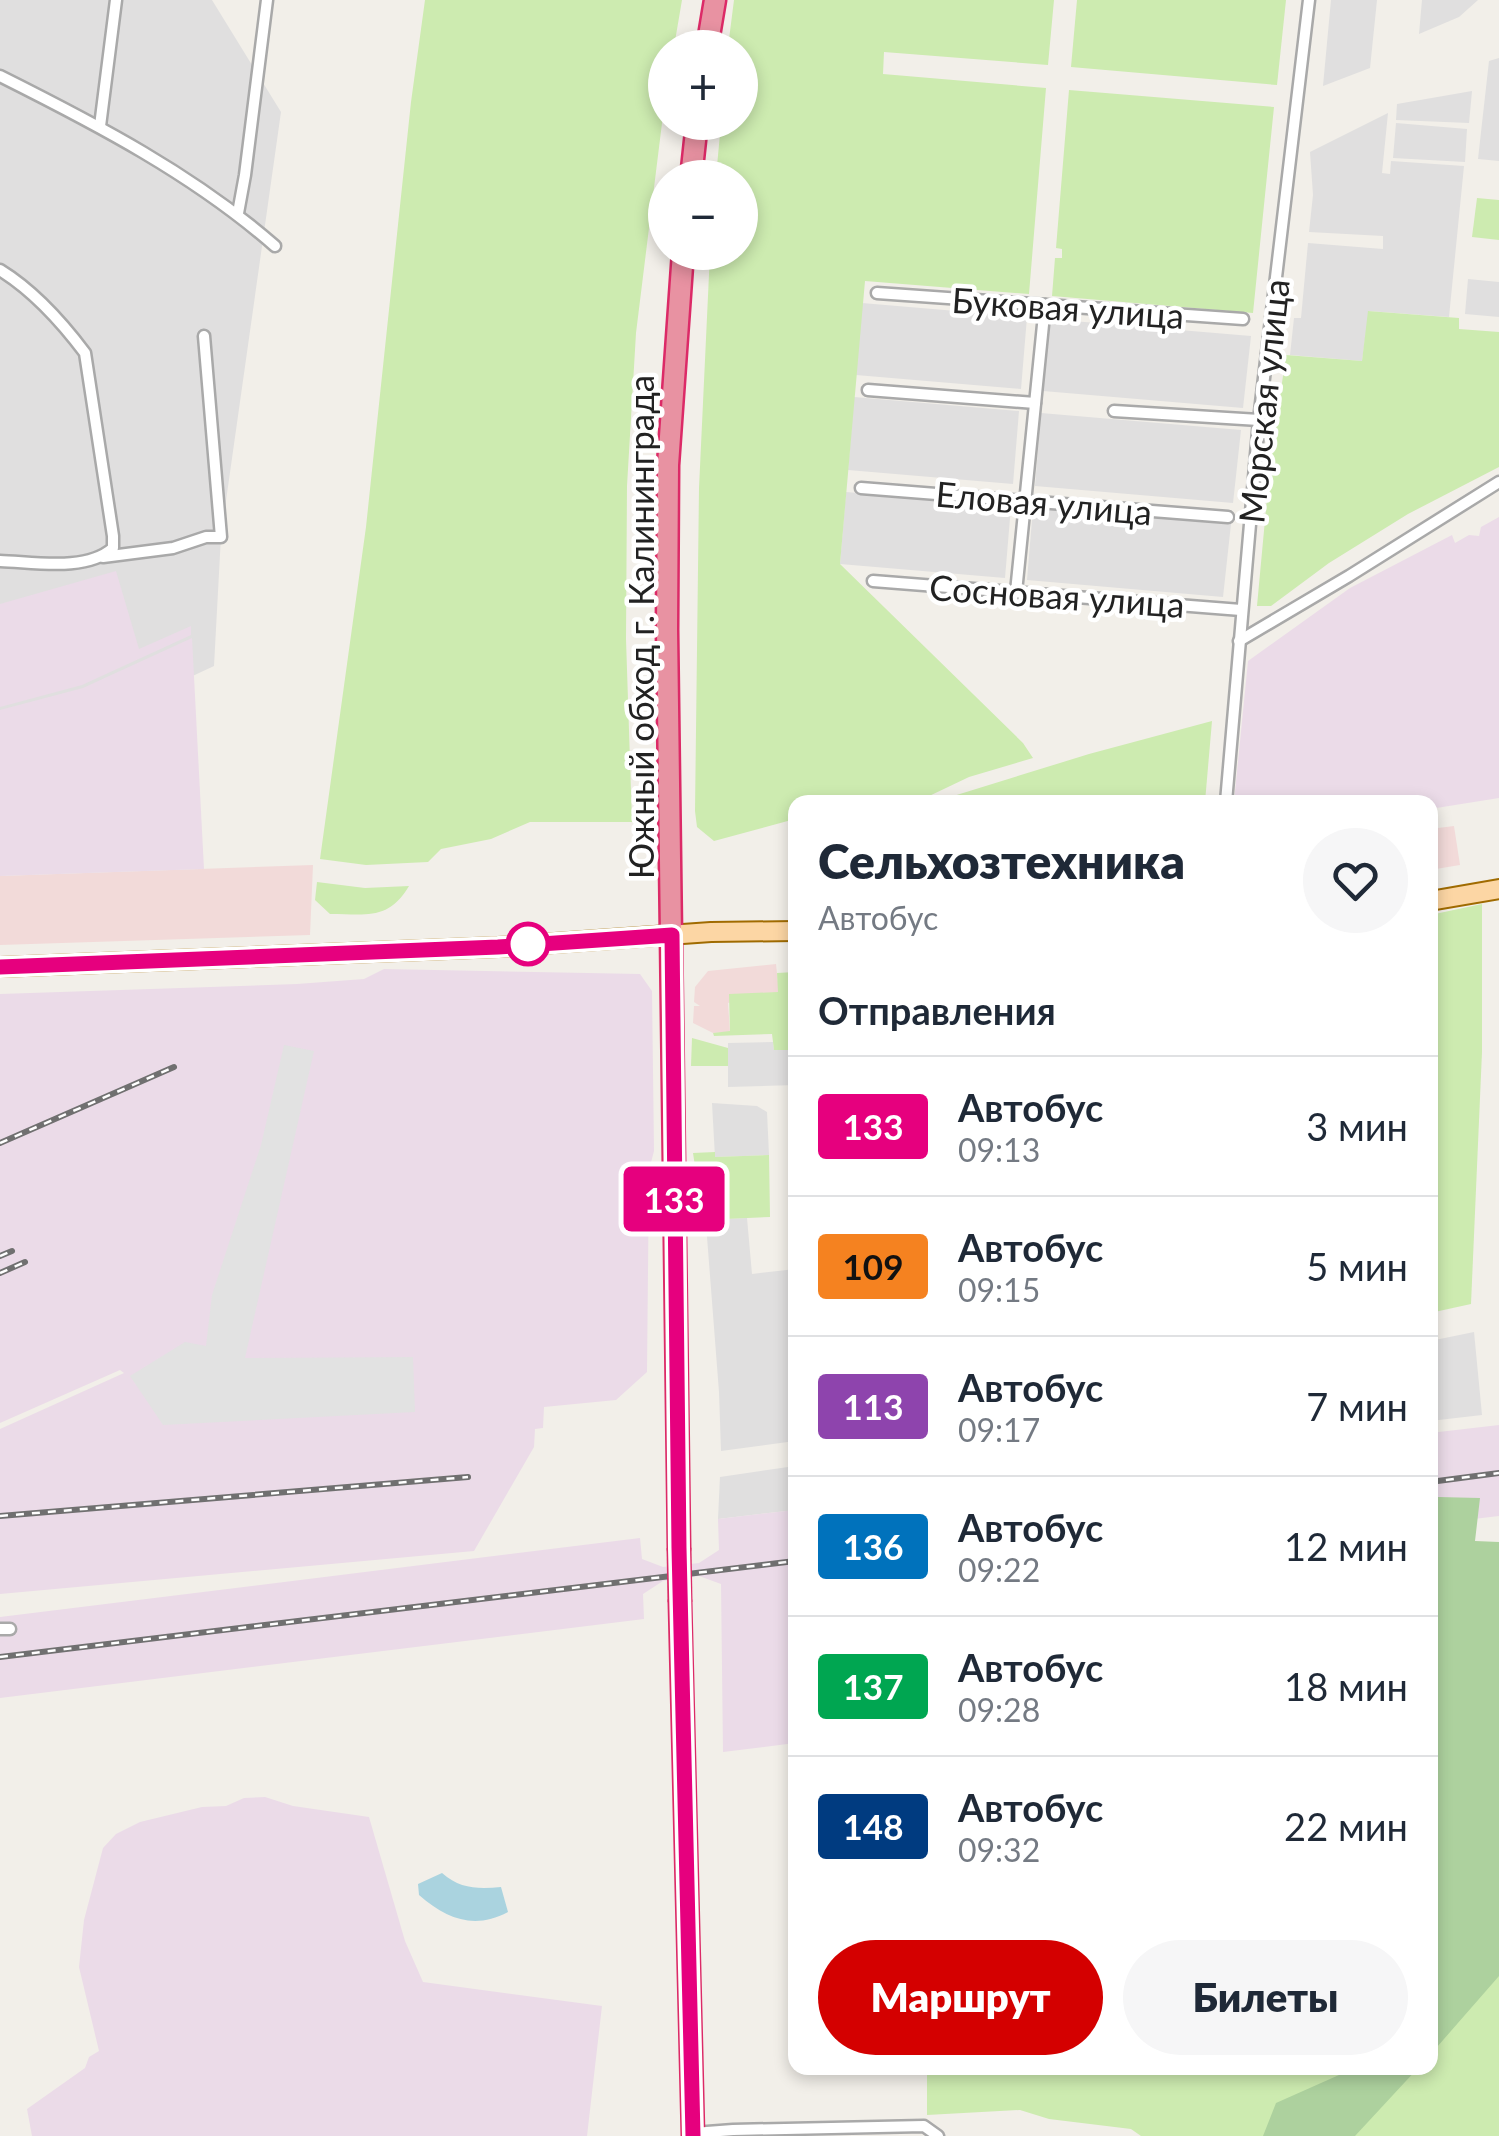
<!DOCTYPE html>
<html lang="ru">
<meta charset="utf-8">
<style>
body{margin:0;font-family:Lato,sans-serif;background:#f6f6f7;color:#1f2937;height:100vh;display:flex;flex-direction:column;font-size:38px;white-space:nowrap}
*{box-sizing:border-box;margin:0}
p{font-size:32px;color:#747a83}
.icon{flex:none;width:55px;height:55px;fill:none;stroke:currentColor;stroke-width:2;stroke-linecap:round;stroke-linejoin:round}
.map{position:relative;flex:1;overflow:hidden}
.sheet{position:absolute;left:788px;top:795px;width:650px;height:1280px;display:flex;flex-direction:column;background:#fff;border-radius:20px;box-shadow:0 5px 15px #0003}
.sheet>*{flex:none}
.badge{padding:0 20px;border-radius:8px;font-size:35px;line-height:65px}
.fabs{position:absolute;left:648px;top:30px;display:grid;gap:20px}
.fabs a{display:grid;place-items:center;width:110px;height:110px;border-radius:50%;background:#fff;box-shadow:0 5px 15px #0003;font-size:50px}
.map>.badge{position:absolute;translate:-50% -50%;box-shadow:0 0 0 5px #fff}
h2{padding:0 30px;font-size:38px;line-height:90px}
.round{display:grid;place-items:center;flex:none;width:105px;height:105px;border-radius:52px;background:#f6f6f7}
.overview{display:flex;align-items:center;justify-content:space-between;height:170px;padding:0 30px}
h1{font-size:48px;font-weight:800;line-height:75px}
.action{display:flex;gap:20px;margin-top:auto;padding:20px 30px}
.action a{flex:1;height:115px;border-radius:60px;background:#d40000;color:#fff;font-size:40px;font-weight:800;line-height:115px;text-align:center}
.action a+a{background:#f6f6f7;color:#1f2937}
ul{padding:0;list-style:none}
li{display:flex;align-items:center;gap:30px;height:140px;padding:0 30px;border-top:2px solid #e0e1e3}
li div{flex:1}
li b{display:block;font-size:38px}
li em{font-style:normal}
li .badge{min-width:110px;font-weight:700;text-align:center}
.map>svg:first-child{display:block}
.residential{fill:#e0dfdf}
.commercial{fill:#f2dad9}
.industrial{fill:#ebdbe8}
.grass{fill:#cdebb0}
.forest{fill:#add19e}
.parking{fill:#e2e2e2}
.water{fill:#aad3df}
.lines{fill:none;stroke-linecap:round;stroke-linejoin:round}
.street-casing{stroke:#a9a9a9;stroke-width:15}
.primary-casing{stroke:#a06b00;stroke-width:22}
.highway-casing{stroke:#dc2a67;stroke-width:25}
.street{stroke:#fff;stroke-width:10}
.primary{stroke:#fcd6a4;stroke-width:18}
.highway{stroke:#e892a2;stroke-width:20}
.rail-casing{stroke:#707070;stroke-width:6}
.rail{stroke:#fff;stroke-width:2.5;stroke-dasharray:8;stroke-linecap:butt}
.highway-bridge-casing{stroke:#dc2a67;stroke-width:25;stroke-linecap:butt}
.highway-bridge{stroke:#e892a2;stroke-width:20}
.line-casing{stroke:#fff;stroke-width:22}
.line{stroke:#e6007e;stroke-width:15}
.stop-dot{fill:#fff;stroke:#e6007e;stroke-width:5}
.labels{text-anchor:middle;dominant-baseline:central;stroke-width:9;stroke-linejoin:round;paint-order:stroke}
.street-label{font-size:35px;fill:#222;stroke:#fff}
</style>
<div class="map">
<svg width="1499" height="2136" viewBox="0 0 1499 2136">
<rect width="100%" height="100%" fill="#f2efe9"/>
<g class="residential">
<path d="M0,0H212L281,112L221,536L214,666L0,766Z"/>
<path d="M1331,0H1377L1370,68L1323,86Z"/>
<path d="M1422,0H1478L1459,17L1419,34Z"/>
<path d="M1499,58V161L1478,159L1489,61Z"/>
<path d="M1472,91L1469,123L1396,120L1397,104Z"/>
<path d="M1388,113L1382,173L1390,174L1391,161L1464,166L1449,317L1369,311L1362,361L1290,355L1294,318H1301L1308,243L1383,249V236L1309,232L1313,195L1310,152Z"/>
<path d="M1396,123L1467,129L1465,162L1393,158Z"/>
<path d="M1468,279L1499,282V317L1465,314Z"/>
<path d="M862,303L1027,317L1021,389L856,375Z"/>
<path d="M1049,319L1251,336L1243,408L1043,391Z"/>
<path d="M854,397L1019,411L1013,484L848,470Z"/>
<path d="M1041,413L1241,430L1233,503L1035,486Z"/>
<path d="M846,492L1011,506L1005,578L840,564Z"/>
<path d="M1033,508L1231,524L1223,597L1027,580Z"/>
<path d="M773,1042L774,1050H794L795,1085L728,1087V1043Z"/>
<path d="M712,1103L757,1106L767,1112L769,1155L715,1157Z"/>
<path d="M747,1218L752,1274L795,1269V1441L721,1451L719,1392L707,1237L703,1220Z"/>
<path d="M1474,1332L1482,1415L1430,1421V1341Z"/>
<path d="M795,1466V1510L718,1519L720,1477Z"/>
</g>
<g class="commercial">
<path d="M1454,826L1460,865L1430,870V829Z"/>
<path d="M313,865L310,935L0,945V876Z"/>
<path d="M776,964L779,992L728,1003L730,1032L713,1033L693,1023L694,1006H700L694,1002L695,987L708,971Z"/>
</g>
<g class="industrial">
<path d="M1499,517V798L1430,809V802H1234L1248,661L1350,588L1452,535L1455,543L1469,535L1479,536L1481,527Z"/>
<path d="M116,571L139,649L191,626V635L82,685L0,707V604Z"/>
<path d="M192,638L204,869L0,876V710L83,688Z"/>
<path d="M384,969L640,974L652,991L654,1151L649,1170L647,1372L616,1400L544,1407L543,1428L535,1429L534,1447L474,1551L0,1594V1429L124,1373L120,1370L0,1423V994L297,984L364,979Z"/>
<path d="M1499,1425V1516L1457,1521L1430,1571V1433Z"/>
<path d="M795,1510V1743L723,1752L721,1584L699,1576L663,1581L643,1594L644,1619L0,1698V1617L640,1538L642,1559L663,1567L672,1566V1570L689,1568L690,1564L699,1563L719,1550L718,1519Z"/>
<path d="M265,1797L293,1806L369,1817L405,1941L423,1982L602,2006L587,2136H32L27,2109L85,2068L89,2057L99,2051L79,1967L84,1920L103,1848L116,1834L140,1822L202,1807L226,1806L244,1798Z"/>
</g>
<g class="grass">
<path d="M425,0H682L674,47L665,48V99L636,333L627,486L626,639L632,822H530L491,839L441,849L428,862L366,865L320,859L366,527L411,102Z"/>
<path d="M734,0H1054L1048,65L884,52L883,74L1046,88L1029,294L865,281L840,564L1023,743L1033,758L969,777L925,798L885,802H795V819L714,841L697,827L695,811L699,488L710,253L740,252V178L716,177L721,123L740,122V48L728,47Z"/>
<path d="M1077,0H1286L1277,85L1071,67Z"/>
<path d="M1069,90L1274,107L1253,313L1052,296L1055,258H1062V249L1056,248Z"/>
<path d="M1477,198L1499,200V240L1472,237Z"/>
<path d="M1368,311L1459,318V329L1499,332V467L1408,514L1329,563L1271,606H1257L1270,466L1286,355L1362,361Z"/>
<path d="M1212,721L1205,802H934L1089,754Z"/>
<path d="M317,882L365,888L409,886C388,921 366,914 330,914L315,900Z"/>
<path d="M1482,904V1052L1471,1304L1430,1313V915Z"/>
<path d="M795,972V991L789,992L792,1026H795V1055L794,1050H774L772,1034L714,1036L713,1033L730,1031L729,994L778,992L777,973Z"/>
<path d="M692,1038L728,1048V1066H691Z"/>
<path d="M715,1152V1157L769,1155L770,1217L703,1220L693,1153Z"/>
<path d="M1499,1948V2136H1312L1380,2068H1430V2017Z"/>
<path d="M927,2068H1349L1282,2136H1141L1131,2129L1049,2119L1020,2110L927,2115Z"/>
</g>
<g class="forest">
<path d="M1438,1497L1480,1498L1475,1541L1499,1542V1976L1430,2055V1576Z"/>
<path d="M1338,2068H1418L1355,2136H1263L1276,2103L1339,2075Z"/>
</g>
<path class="parking" d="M284,1045L314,1051L245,1358L413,1357L415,1412L163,1425L130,1376L185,1342L206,1346L212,1295L261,1145Z"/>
<path class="water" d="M442,1873C460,1889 478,1889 501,1887L508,1912C474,1930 447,1919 419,1895L418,1884Z"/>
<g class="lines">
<defs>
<g id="street">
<path d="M0,76C96,124 194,175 275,246"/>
<path d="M100,126L116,0"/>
<path d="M238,213L245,175L267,0"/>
<path d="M0,270C34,291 61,321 85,353L113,536V548C86,572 34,562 0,561"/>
<path d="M877,293L1243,319"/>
<path d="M868,390L1035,403"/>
<path d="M1114,411L1259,420"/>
<path d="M861,488L1228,517"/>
<path d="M103,557L173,548L206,537H221L204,336"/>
<path d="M873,581L1241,610"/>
<path d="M1016,592L1045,305"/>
<path d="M1239,641L1349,576L1499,482"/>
<path d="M1226,802L1259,420L1309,0"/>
<path d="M0,1629H10"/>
<path d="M694,2133L733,2130L924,2126L938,2136"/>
</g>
<g id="primary">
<path d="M1430,901L1499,889"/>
<path d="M0,967L498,947L711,932L795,931"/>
</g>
<g id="highway">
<path d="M707,48L715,0"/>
<path d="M691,178L697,122"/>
<path d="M679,1548L667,630L668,465L683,252"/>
<path d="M680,1602L693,2136"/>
</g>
</defs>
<use href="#street" class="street-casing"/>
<use href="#primary" class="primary-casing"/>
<use href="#highway" class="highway-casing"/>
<use href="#street" class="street"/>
<use href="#primary" class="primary"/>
<use href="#highway" class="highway"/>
<defs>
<g id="rail">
<path d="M0,1143L174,1067"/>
<path d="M0,1256L12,1251"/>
<path d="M0,1273L25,1262"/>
<path d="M1430,1482L1499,1473"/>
<path d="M0,1516L468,1477"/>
<path d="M0,1657L795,1561"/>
</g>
</defs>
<use href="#rail" class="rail-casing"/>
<use href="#rail" class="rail"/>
<defs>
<path id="highway-bridge" d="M679,1548L680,1602"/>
</defs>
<use href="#highway-bridge" class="highway-bridge-casing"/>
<use href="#highway-bridge" class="highway-bridge"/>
</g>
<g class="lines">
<defs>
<path id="line" d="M0,967L498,947L672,935L679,1548L693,2136"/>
</defs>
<use href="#line" class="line-casing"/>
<use href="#line" class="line"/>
</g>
<circle class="stop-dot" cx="528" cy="944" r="20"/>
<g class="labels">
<g class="street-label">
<text transform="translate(1068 307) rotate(4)">Буковая улица</text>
<text transform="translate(1263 401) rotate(-84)">Морская улица</text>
<text transform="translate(1044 502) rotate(5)">Еловая улица</text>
<text transform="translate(1057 595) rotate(4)">Сосновая улица</text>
<text transform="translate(640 627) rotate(-90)">Южный обход г. Калининграда</text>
</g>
</g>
</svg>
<div class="fabs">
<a>+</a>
<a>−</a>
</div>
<b class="badge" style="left:674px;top:1199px;background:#e6007e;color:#fff">133</b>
<section class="sheet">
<div class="overview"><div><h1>Сельхозтехника</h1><p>Автобус</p></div><a class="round"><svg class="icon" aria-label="heart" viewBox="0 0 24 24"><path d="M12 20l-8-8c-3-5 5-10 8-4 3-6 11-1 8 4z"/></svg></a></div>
<h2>Отправления</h2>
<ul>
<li><span class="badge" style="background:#e6007e;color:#fff">133</span><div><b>Автобус</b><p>09:13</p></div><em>3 мин</em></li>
<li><span class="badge" style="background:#f58220;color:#111">109</span><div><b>Автобус</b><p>09:15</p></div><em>5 мин</em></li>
<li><span class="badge" style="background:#8e44ad;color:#fff">113</span><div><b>Автобус</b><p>09:17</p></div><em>7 мин</em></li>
<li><span class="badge" style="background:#0072bc;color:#fff">136</span><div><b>Автобус</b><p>09:22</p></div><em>12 мин</em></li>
<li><span class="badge" style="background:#00a651;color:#fff">137</span><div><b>Автобус</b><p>09:28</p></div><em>18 мин</em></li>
<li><span class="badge" style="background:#003b80;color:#fff">148</span><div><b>Автобус</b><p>09:32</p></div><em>22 мин</em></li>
</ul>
<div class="action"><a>Маршрут</a><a>Билеты</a></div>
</section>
</div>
